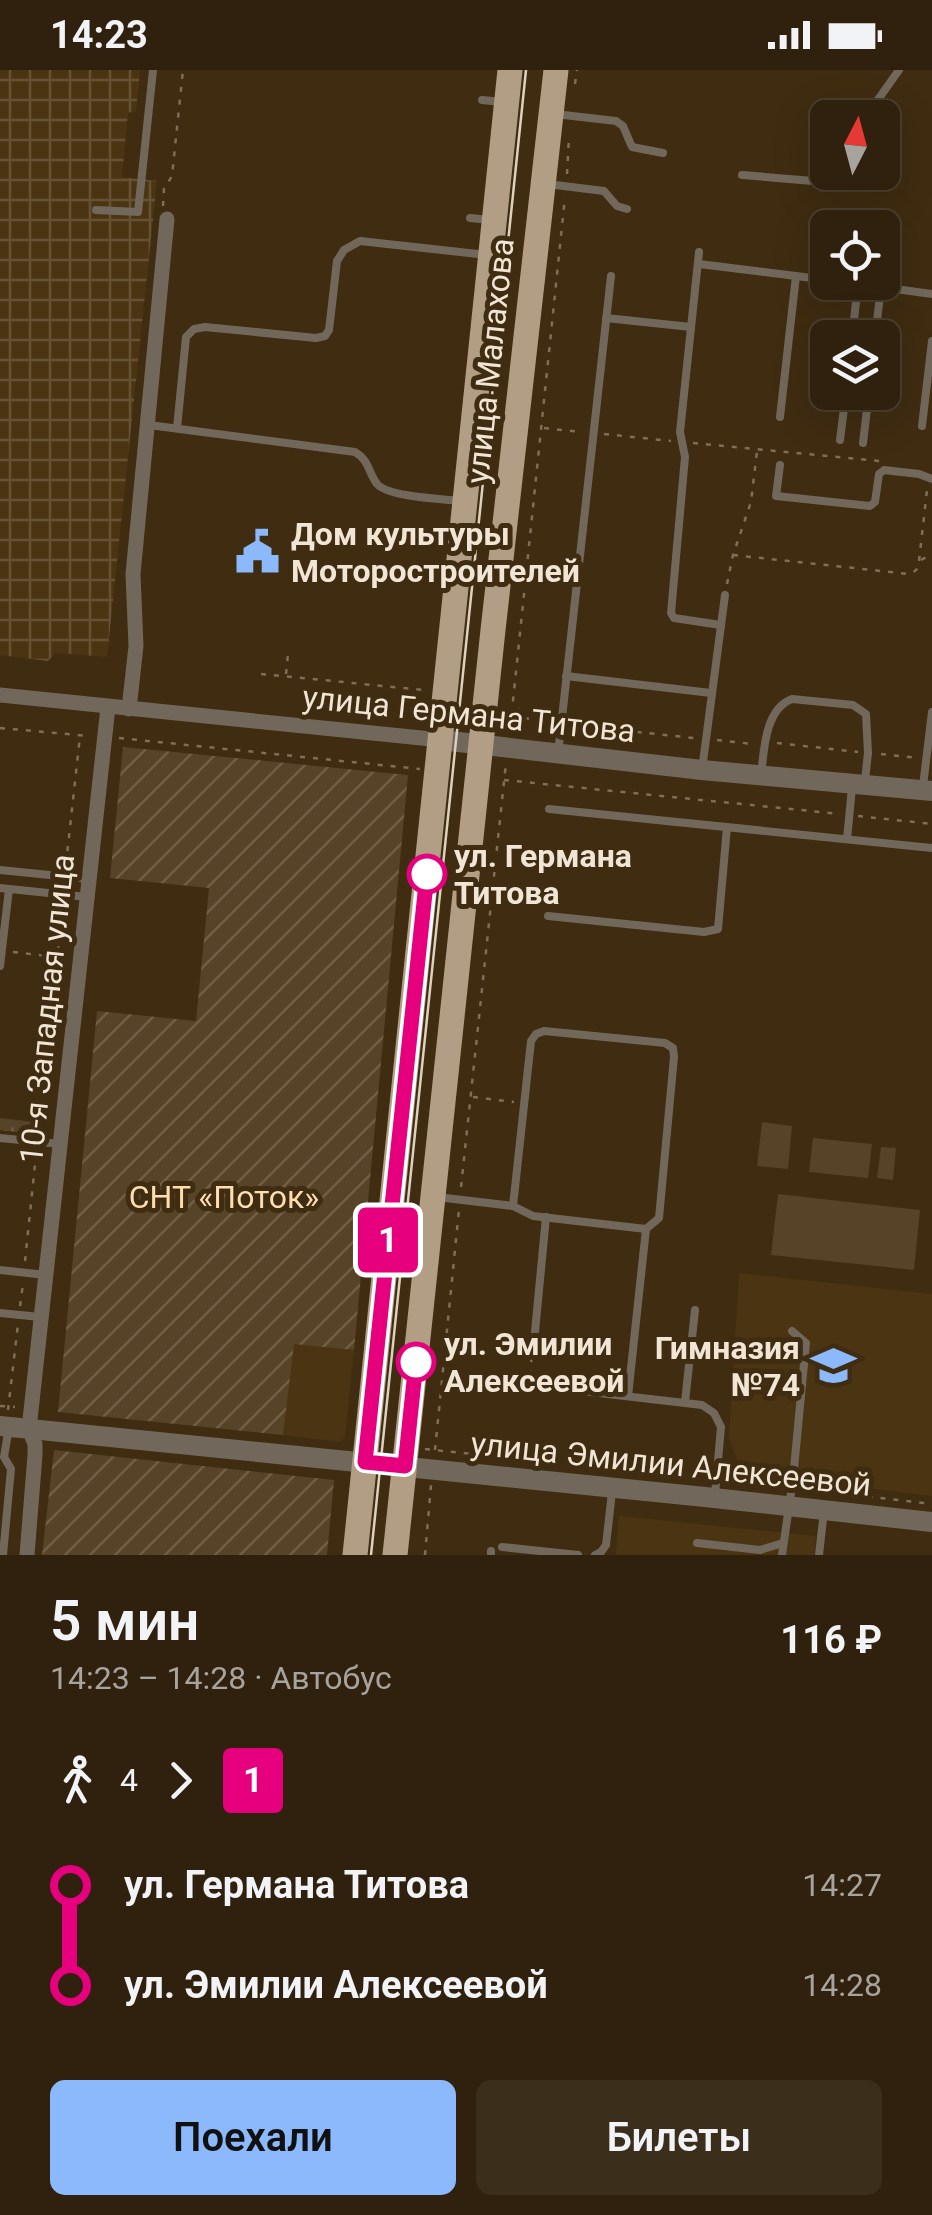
<!DOCTYPE html>
<html lang="ru">
<meta charset="utf-8">
<style>
body{margin:0;font-family:Roboto,sans-serif;background:#3b2e1b;color:#f1f3f6;height:100vh;display:flex;flex-direction:column;font-size:38px;white-space:nowrap}
*{box-sizing:border-box;margin:0}
p{font-size:32px;color:#a7a39d}
.icon{flex:none;width:55px;height:55px;fill:none;stroke:currentColor;stroke-width:2;stroke-linecap:round;stroke-linejoin:round}
.map{position:relative;height:1485px;overflow:hidden}
.details{display:flex;flex-direction:column;background:#2f210d;flex:1}
.details>*{flex:none}
.badge{padding:0 20px;border-radius:8px;font-size:35px;line-height:65px}
.needle{width:65px;rotate:6deg}
.tools{position:absolute;left:810px;top:30px;display:grid;gap:20px}
.tools a{display:grid;place-items:center;width:90px;height:90px;border-radius:15px;background:#2f210d;box-shadow:0 10px 40px #0002,0 0 0 2px #4a3e2e;font-size:50px}
.map>.badge{position:absolute;translate:-50% -50%;box-shadow:0 0 0 5px #fff}
.legs{display:flex;align-items:center;gap:15px;height:110px;padding:0 50px;font-size:32px}
.legs p{margin-inline-start:auto}
.summary{display:flex;align-items:center;justify-content:space-between;height:170px;padding:0 50px}
h1{font-size:55px;font-weight:600;line-height:75px}
.cta{display:flex;gap:20px;margin-top:auto;padding:20px 50px}
.cta a{flex:1;height:115px;border-radius:15px;background:#8bb9fc;color:#111;font-size:40px;font-weight:600;line-height:115px;text-align:center}
.cta a+a{background:#3b2e1b;color:#f1f3f6}
ul{padding:0 50px;list-style:none}
li{display:flex;align-items:center;gap:35px;height:100px;font-size:38px}
li i{display:grid;place-items:center;width:15px;height:100%;margin:0 12px;background:currentColor}
li i::after{content:'';width:25px;height:25px;margin:-12px;border:8px solid;border-radius:50%;background:#2f210d}
li p{margin-inline-start:auto}
li:first-child i{background:linear-gradient(#0000 50%,currentColor 0)}
li:last-child i{background:linear-gradient(currentColor 50%,#0000 0)}
.status{display:flex;justify-content:space-between;align-items:center;height:70px;padding:0 50px;background:#2f210d;direction:ltr}
.status svg{height:28px;fill:currentColor}
.map>svg:first-child{display:block}
.built{fill:#4b3412}
.industrial{fill:url(#industrial-grid)}
.grass{fill:url(#grass-tufts)}
.garden{fill:url(#garden-furrows)}
.pitch{fill:#574327}
.lines{fill:none;stroke-linecap:round;stroke-linejoin:round}
.path{stroke:#7f6f58;stroke-width:2.5;stroke-dasharray:5 8;stroke-linecap:butt}
.service{stroke:#71685b;stroke-width:8}
.minor{stroke:#71685b;stroke-width:15}
.tertiary{stroke:#71685b;stroke-width:20}
.primary{stroke:#b19e85;stroke-width:25}
.tram{stroke:#ddd1bf;stroke-width:2.5}
.line-1-casing{stroke:#fff;stroke-width:22}
.line-1{stroke:#e6007e;stroke-width:15}
.stop-1-dot{fill:#fff;stroke:#e6007e;stroke-width:5}
.labels{text-anchor:middle;dominant-baseline:central;stroke-width:10;stroke-linejoin:round;paint-order:stroke}
.street-label{font-size:32px;fill:#f1e5d5;stroke:#3f2c11}
.poi-label{font-size:32px;font-weight:bold;fill:#f1e5d5;stroke:#3f2c11;text-anchor:start}
.stop-label{font-size:32px;font-weight:bold;fill:#f1e5d5;stroke:#3f2c11;text-anchor:start}
.park-label{font-size:32px;fill:#fdddb1;stroke:#3f2c11}
</style>
<div class="status"><b>14:23</b><svg viewBox="0 0 49 12"><path d="M0 12V9h3v3zM5 12V6h3v6zM10 12V3h3v9zM15 12V0h3v12zM26 1h20v11H26zM47 4h2v5h-2z"/></svg></div>
<div class="map">
<svg width="932" height="1485" viewBox="0 0 932 1485">
<defs>
<pattern id="industrial-grid" width="8" height="8" patternUnits="userSpaceOnUse" patternTransform="scale(2.5)"><rect width="8" height="8" fill="#4b3412"/><path d="M0 4h8M4 0v8" fill="none" stroke="#655134"/></pattern>
<pattern id="grass-tufts" width="24" height="20" patternUnits="userSpaceOnUse" patternTransform="scale(2.5)"><rect width="24" height="20" fill="#574327"/><path d="M3 7l-1-3M5 7V3M7 7l1-3M15 17l-1-3M17 17v-4M19 17l1-3" fill="none" stroke="#705e45"/></pattern>
<pattern id="garden-furrows" width="10" height="10" patternUnits="userSpaceOnUse" patternTransform="scale(2.5)"><rect width="10" height="10" fill="#574327"/><path d="M-1 1l2-2M0 10L10 0M9 11l2-2" fill="none" stroke="#705e45"/></pattern>
</defs>
<rect width="100%" height="100%" fill="#3f2c11"/>
<g class="built">
<path d="M739,1203L932,1224V1426L742,1403L729,1368Z"/>
<path d="M293,1273L354,1280L345,1367L340,1372L283,1365Z"/>
<path d="M619,1446L816,1466L814,1485H616Z"/>
</g>
<path class="industrial" d="M0,0H140L136,41L128,43L122,107L157,111L107,587L56,583L48,591L0,585Z"/>
<path class="grass" d="M0,1048L34,1052L33,1064L0,1060Z"/>
<g class="garden">
<path d="M123,677L408,705L354,1280L294,1274L283,1365L58,1342L97,941L196,951L209,818L110,808Z"/>
<path d="M54,1380L334,1410L327,1485H42Z"/>
</g>
<g class="pitch">
<path d="M762,1052L792,1056L788,1099L757,1096Z"/>
<path d="M813,1068L872,1074L868,1108L809,1102Z"/>
<path d="M881,1077L896,1078L893,1110L877,1108Z"/>
<path d="M778,1124L920,1140L914,1200L771,1185Z"/>
</g>
<g class="lines">
<g class="path">
<path d="M575,14L577,0"/>
<path d="M567,104L569,67"/>
<path d="M163,136L164,119L172,106L183,0"/>
<path d="M544,358L581,362"/>
<path d="M604,364L671,371"/>
<path d="M693,373L880,391"/>
<path d="M733,485L909,504C917,501 918,499 919,491L927,420"/>
<path d="M921,490L932,484"/>
<path d="M727,514L733,485L751,432L757,381"/>
<path d="M261,604L424,620"/>
<path d="M286,604L288,584"/>
<path d="M524,648L550,652"/>
<path d="M572,655L694,668"/>
<path d="M0,658L89,666"/>
<path d="M510,661L524,648L513,631L565,127"/>
<path d="M119,668L420,699"/>
<path d="M717,670L753,674"/>
<path d="M777,673L858,682"/>
<path d="M881,684L918,688"/>
<path d="M504,710L840,744"/>
<path d="M858,746L932,754"/>
<path d="M66,794L80,666"/>
<path d="M13,882L55,887"/>
<path d="M473,1027L514,1032"/>
<path d="M38,1062L63,836"/>
<path d="M461,1117L506,693"/>
<path d="M25,1191L36,1085"/>
<path d="M20,1236L23,1214"/>
<path d="M530,1305L532,1283"/>
<path d="M0,1336L15,1337"/>
<path d="M8,1340L18,1254"/>
<path d="M425,1379L661,1404"/>
<path d="M435,1380L459,1140"/>
<path d="M738,1413L780,1417"/>
<path d="M803,1419L932,1434"/>
<path d="M425,1485L431,1415"/>
</g>
<g class="service">
<path d="M482,30L502,32"/>
<path d="M555,44L616,51L623,56L632,77L663,83"/>
<path d="M865,48L899,0"/>
<path d="M742,105L813,111H828L838,102"/>
<path d="M547,114L604,121L617,136L627,139"/>
<path d="M96,140L138,142L153,0"/>
<path d="M470,148L490,150"/>
<path d="M699,182L680,362L685,387L671,543L674,548L721,555"/>
<path d="M699,194L828,210"/>
<path d="M845,212L881,217L875,268"/>
<path d="M881,217L932,224"/>
<path d="M606,248L691,257"/>
<path d="M852,268L858,214"/>
<path d="M780,347L796,206"/>
<path d="M149,355L355,382C369,390 368,402 377,414C388,427 443,429 461,431"/>
<path d="M922,356L932,271"/>
<path d="M177,358L186,267L194,259L205,257L316,268L325,266L329,260L337,191L344,180L360,171L487,185"/>
<path d="M840,370L846,322"/>
<path d="M863,373L869,322"/>
<path d="M780,395L776,426L870,436L875,432L879,404L884,400L919,404L932,409"/>
<path d="M566,606L711,623"/>
<path d="M558,684L611,206"/>
<path d="M702,700L725,525"/>
<path d="M761,705C764,680 765,639 792,629L853,635L866,644L868,683L865,710"/>
<path d="M923,716L932,642"/>
<path d="M549,739L932,778"/>
<path d="M847,769L852,718"/>
<path d="M0,800L89,809"/>
<path d="M0,818L87,827"/>
<path d="M548,846L704,862L718,859L727,757"/>
<path d="M0,896L9,819"/>
<path d="M0,1068L60,1074"/>
<path d="M437,1127L513,1136L531,971L536,964L544,961L665,973L673,978L674,987L659,1148L646,1159L628,1326"/>
<path d="M513,1136L533,1146L646,1159"/>
<path d="M0,1200L46,1205"/>
<path d="M0,1243L40,1247"/>
<path d="M534,1272L546,1147"/>
<path d="M495,1311L702,1335L714,1343L721,1357L715,1424"/>
<path d="M685,1332L695,1240"/>
<path d="M697,1473L760,1480L783,1473"/>
<path d="M502,1477L578,1485"/>
<path d="M3,1485L11,1399L4,1387L9,1357"/>
<path d="M491,1485V1481"/>
<path d="M595,1485L601,1482L606,1475L612,1422"/>
<path d="M782,1485L793,1409L806,1273L792,1261"/>
<path d="M819,1485L824,1441"/>
</g>
<g class="minor">
<path d="M0,625L441,670"/>
<path d="M129,639L136,576L133,504L167,149"/>
<path d="M27,1485L35,1385V1374L29,1359L108,637"/>
</g>
<g class="tertiary">
<path d="M441,670L702,700L932,721"/>
<path d="M0,1356L705,1427L932,1452"/>
</g>
<g class="primary">
<path d="M355,1485L510,0"/>
<path d="M395,1485L493,560L556,0"/>
</g>
<path class="tram" d="M371,1485L526,0"/>
</g>
<g class="lines">
<defs>
<path id="line-1" d="M416,1292L405,1396L365,1392L427,804"/>
</defs>
<use href="#line-1" class="line-1-casing"/>
<use href="#line-1" class="line-1"/>
</g>
<defs>
<symbol id="civic-bare" viewBox="-9 -9 18 18"><path d="M-.6-6.5H3V-4.5H.6V-3L4-1V1h2V6H-6V1h2V-1L-.6-3ZM-1.2 2.5V6h2.4V2.5Z" fill="#8bb9fc" stroke="#3f2c11" stroke-width="2.5" paint-order="stroke"/></symbol>
<symbol id="school-bare" viewBox="-9 -9 18 18"><path d="M0-5L7-2L0 1L-7-2ZM-4 1L0 2.5L4 1V4Q0 6-4 4Z" fill="#8bb9fc" stroke="#3f2c11" stroke-width="2.5" paint-order="stroke"/></symbol>
</defs>
<g fill-rule="evenodd">
<use href="#civic-bare" x="226" y="450" width="63" height="63"/>
<use href="#school-bare" x="802" y="1264" width="63" height="63"/>
</g>
<g class="stop-1-dot">
<circle cx="427" cy="804" r="18"/>
<circle cx="416" cy="1292" r="18"/>
</g>
<g class="labels">
<g class="street-label">
<text transform="translate(490 291) rotate(-84)">улица Малахова</text>
<text transform="translate(469 644) rotate(6)">улица Германа Титова</text>
<text transform="translate(47 939) rotate(-84)">10-я Западная улица</text>
<text transform="translate(671 1394) rotate(6)">улица Эмилии Алексеевой</text>
</g>
<g class="poi-label">
<text x="291" y="464">Дом культуры<tspan x="291" dy="37">Моторостроителей</tspan></text>
<text x="800" y="1278" text-anchor="end">Гимназия<tspan x="800" dy="37">№74</tspan></text>
</g>
<g class="stop-label">
<text x="454" y="786">ул. Германа<tspan x="454" dy="37">Титова</tspan></text>
<text x="444" y="1274">ул. Эмилии<tspan x="444" dy="37">Алексеевой</tspan></text>
</g>
<g class="park-label">
<text x="224" y="1127">СНТ «Поток»</text>
</g>
</g>
</svg>
<div class="tools">
<a><svg class="needle" viewBox="-14 -14 28 28"><path d="M0-13l5 13h-10z" fill="#e53935"/><path d="M0 13l5-13h-10z" fill="#a7a39d"/></svg></a>
<a><svg class="icon" aria-label="locate" viewBox="0 0 24 24"><circle cx="12" cy="12" r="6"/><path d="M12 2v4M12 18v4M2 12h4M18 12h4"/></svg></a>
<a><svg class="icon" aria-label="layers" viewBox="0 0 24 24"><path d="M12 4l9 5-9 5-9-5zM3 14l9 5 9-5"/></svg></a>
</div>
<b class="badge" style="left:388px;top:1170px;background:#e6007e;color:#fff">1</b>
</div>
<section class="details">
<div class="summary"><div><h1>5 мин</h1><p>14:23 – 14:28 · Автобус</p></div><b>116 ₽</b></div>
<div class="legs"><svg class="icon" aria-label="walk" viewBox="0 0 24 24"><circle cx="13" cy="4" r="2"/><path d="M13 8l-2 6 4 7M11 14l-3 7M7 12l3-4h3l4 4"/></svg>4<svg class="icon" aria-label="forward" viewBox="0 0 24 24"><path d="M9 5l7 7-7 7"/></svg><b class="badge" style="background:#e6007e;color:#fff">1</b></div>
<ul>
<li><i style="color:#e6007e"></i><b>ул. Германа Титова</b><p>14:27</p></li>
<li><i style="color:#e6007e"></i><b>ул. Эмилии Алексеевой</b><p>14:28</p></li>
</ul>
<div class="cta"><a>Поехали</a><a>Билеты</a></div>
</section>
